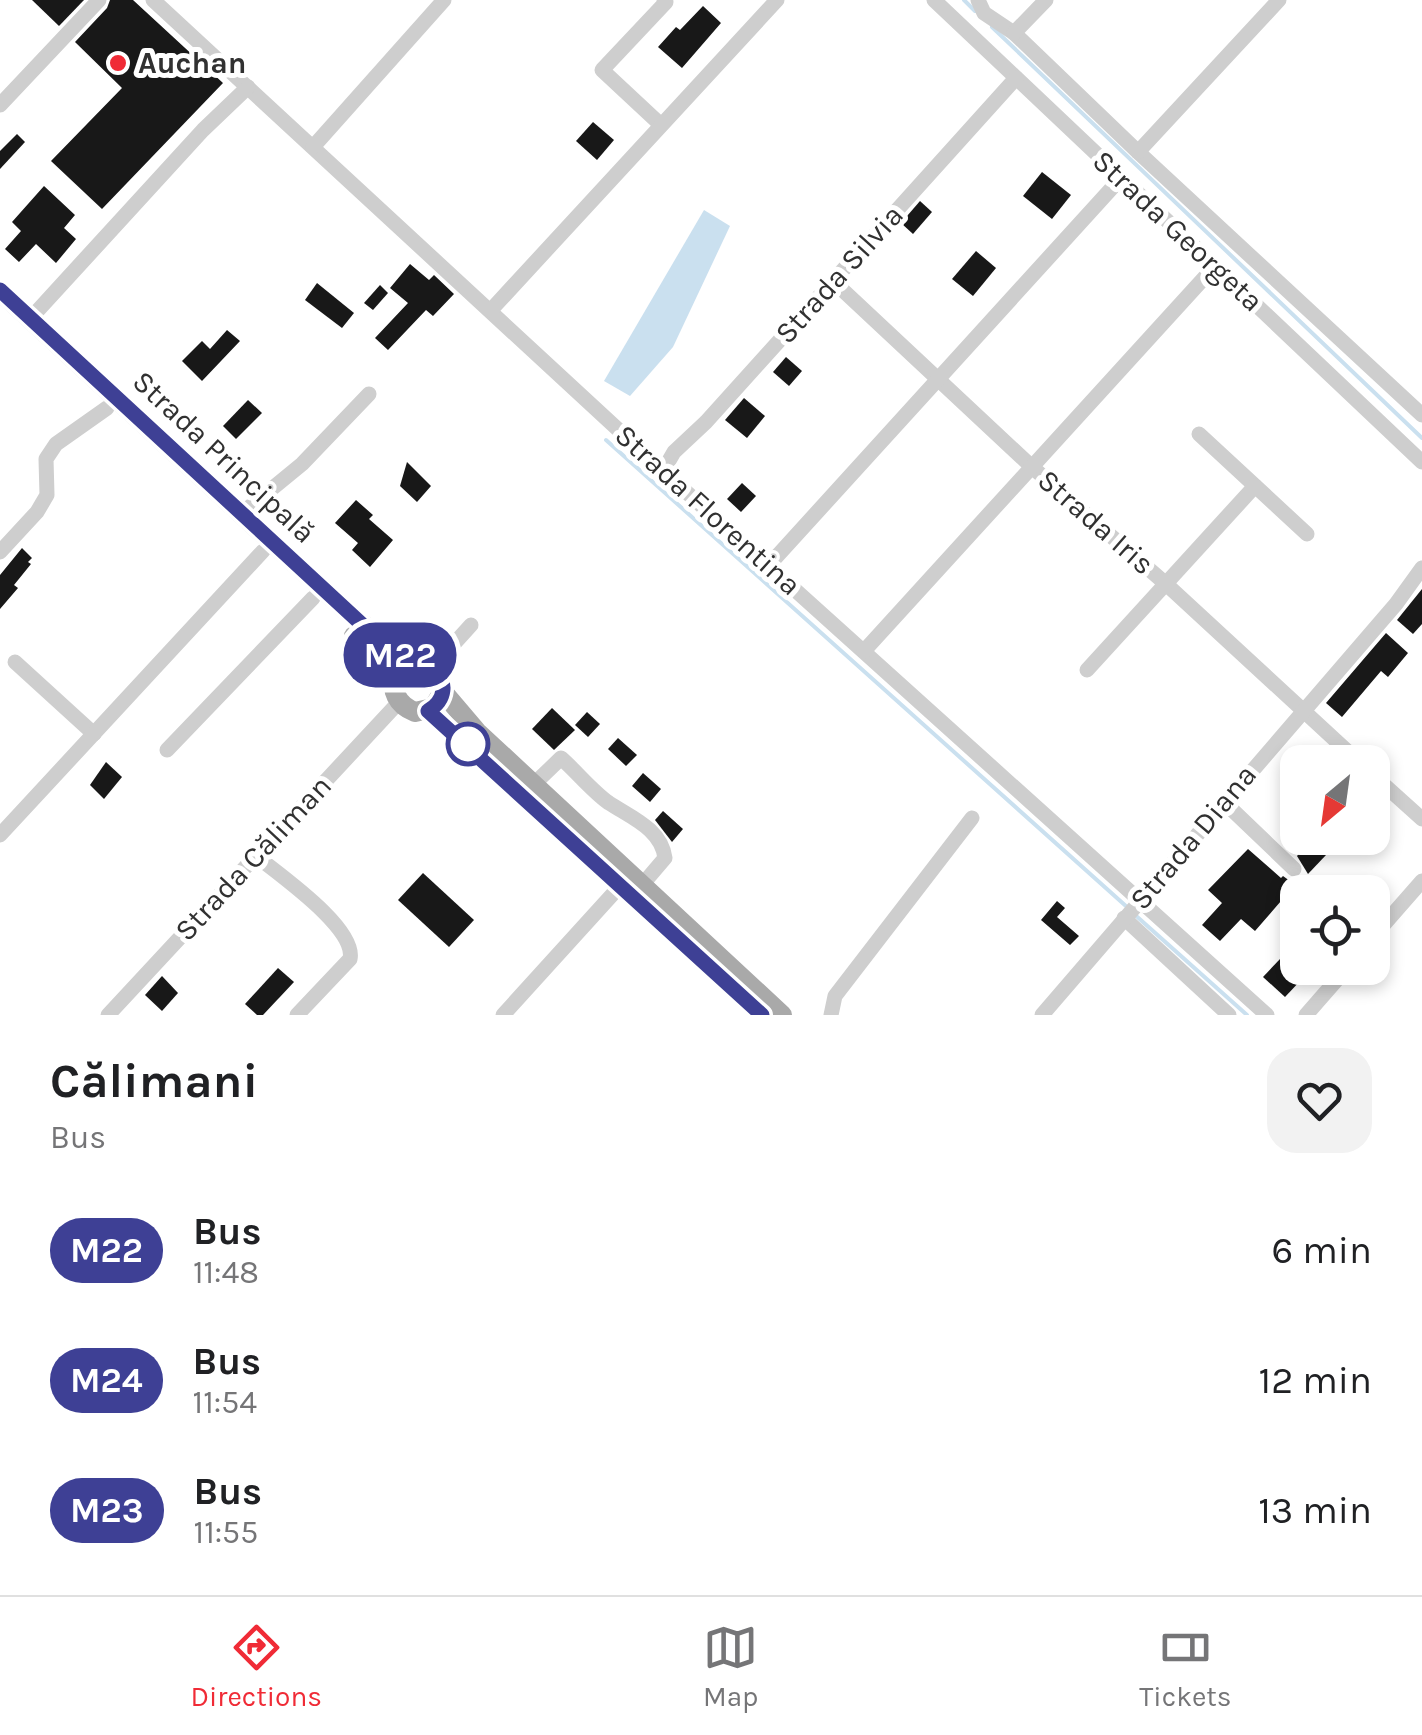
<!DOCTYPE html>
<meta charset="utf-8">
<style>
body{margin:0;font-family:Karla,sans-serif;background:#f2f2f2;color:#202124;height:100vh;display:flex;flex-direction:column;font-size:38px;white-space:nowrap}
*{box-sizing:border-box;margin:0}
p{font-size:32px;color:#757577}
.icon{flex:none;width:55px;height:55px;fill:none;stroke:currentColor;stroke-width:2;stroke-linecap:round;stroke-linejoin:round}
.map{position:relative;height:1015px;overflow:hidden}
.details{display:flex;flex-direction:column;background:#fff;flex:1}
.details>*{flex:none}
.badge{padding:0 20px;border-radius:32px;font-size:35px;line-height:65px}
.needle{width:65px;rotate:209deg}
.tools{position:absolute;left:1280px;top:745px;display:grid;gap:20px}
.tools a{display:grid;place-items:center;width:110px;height:110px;border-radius:20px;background:#fff;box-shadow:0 5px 15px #0003;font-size:50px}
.map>.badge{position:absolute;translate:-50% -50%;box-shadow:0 0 0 5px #fff}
.round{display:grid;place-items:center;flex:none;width:105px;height:105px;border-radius:30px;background:#f2f2f2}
.head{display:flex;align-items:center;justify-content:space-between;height:170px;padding:0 50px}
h1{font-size:48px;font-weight:700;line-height:75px}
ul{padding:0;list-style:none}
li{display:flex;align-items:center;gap:30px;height:130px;padding:0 50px}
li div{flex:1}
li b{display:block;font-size:38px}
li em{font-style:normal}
li .badge{min-width:110px;font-weight:700;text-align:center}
.menu{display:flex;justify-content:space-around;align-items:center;height:140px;border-top:2px solid #e0e0e0;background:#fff;font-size:28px;color:#757577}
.menu a{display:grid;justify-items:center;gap:5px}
.menu .selected{color:#f02b36}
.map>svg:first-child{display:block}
.water{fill:#cae0ef}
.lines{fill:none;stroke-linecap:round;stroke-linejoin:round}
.stream{stroke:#cae0ef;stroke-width:4}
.building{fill:#181818}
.minor{stroke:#cecece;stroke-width:15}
.major{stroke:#a9a9a9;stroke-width:20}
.line-casing{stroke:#fff;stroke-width:22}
.line{stroke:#3e4095;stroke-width:15}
.poi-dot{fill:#f02b36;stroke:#fff;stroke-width:4}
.stop-dot{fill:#fff;stroke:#3e4095;stroke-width:5}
.labels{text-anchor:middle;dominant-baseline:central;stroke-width:10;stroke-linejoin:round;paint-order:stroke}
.poi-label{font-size:30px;font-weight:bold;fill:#313131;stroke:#fff;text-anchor:start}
.street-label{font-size:30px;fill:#313131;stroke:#fff}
</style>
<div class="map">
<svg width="1422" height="1015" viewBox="0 0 1422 1015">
<rect width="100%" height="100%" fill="#fff"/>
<path class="water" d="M704,210L730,226L673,347L630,396L604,381Z"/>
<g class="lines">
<g class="stream">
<path d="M964,0L975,11"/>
<path d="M992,27L1422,438"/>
<path d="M606,440L1127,907"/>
<path d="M1134,914L1247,1015"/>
</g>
</g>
<g class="building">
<path d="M32,0H84L59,26Z"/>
<path d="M110,0H133L223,83L102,209L51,161L122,88L75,42L107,8Z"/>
<path d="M703,6L721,23L682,68L658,47L676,27L680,30Z"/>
<path d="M593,122L614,140L597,160L576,141Z"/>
<path d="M17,134L25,142L0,169V151Z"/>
<path d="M1042,172L1071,195L1052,219L1023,196Z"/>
<path d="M44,186L75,215L64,228L76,239L56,263L36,244L19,262L5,249L21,231L12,222Z"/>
<path d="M920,201L932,212L913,234L901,223Z"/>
<path d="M976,251L996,268L973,296L952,279Z"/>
<path d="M410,264L429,280L434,275L454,294L433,316L426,310L388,350L375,338L408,303L390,288Z"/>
<path d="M317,283L354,313L342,328L305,300Z"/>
<path d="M380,285L388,293L373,310L364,303Z"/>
<path d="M227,330L240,341L202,381L182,361L202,341L210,349Z"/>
<path d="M786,357L802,371L789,386L773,372Z"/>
<path d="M744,398L765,416L747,438L725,420Z"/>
<path d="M248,400L262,413L236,439L223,426Z"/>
<path d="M407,462L431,486L417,502L400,486Z"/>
<path d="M742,483L756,496L741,512L727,499Z"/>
<path d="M356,500L373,515L369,519L393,540L370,567L352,550L358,543L335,523Z"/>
<path d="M22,548L32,558L28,562L31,564L14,585L18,588L0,609V575Z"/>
<path d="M1422,589V624L1413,634L1397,620Z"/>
<path d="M1386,633L1408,653L1388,677L1381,671L1342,717L1326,703Z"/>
<path d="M552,708L575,730L554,750L532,729Z"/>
<path d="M587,712L600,724L588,737L575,725Z"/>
<path d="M618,738L637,755L626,766L608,749Z"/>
<path d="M106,762L122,777L104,799L90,785Z"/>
<path d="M643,773L661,789L650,802L632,786Z"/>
<path d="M663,811L683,829L672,842L655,820Z"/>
<path d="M1310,841L1326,855L1308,874L1297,856Z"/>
<path d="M1248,849L1281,878L1283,876L1298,887V916L1281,901L1255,931L1241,919L1220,941L1202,925L1222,903L1208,890Z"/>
<path d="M423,873L474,920L449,947L398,900Z"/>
<path d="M1057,901L1065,908L1057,917L1079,936L1070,945L1041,920Z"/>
<path d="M1280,959L1302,979L1285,997L1263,977Z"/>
<path d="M278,968L294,982L263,1015H257L245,1004Z"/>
<path d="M162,976L178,993L162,1011L145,995Z"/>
</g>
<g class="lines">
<g class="minor">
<path d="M153,0L663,471L1267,1015"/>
<path d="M934,0L1422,462"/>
<path d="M978,0L984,13L1014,33L1138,152L1422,415"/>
<path d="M1014,33L1046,0"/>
<path d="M0,105L99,0"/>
<path d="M661,125L602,70L666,2L664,0"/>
<path d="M313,147L444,0"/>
<path d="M1138,152L1279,0"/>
<path d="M833,281L1032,467L1166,584L1359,762"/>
<path d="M491,310L777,0"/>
<path d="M30,319L203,130L248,87"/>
<path d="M1199,434L1307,534"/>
<path d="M663,471L674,452L706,422L1016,78"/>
<path d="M241,514L302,464L369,394"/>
<path d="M0,552L37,512L47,495L46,459L56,444L107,408"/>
<path d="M769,565L1121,178"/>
<path d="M864,651L1215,266"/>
<path d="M15,662L94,734"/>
<path d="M433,667L471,625"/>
<path d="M1087,670L1255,486"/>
<path d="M167,750L313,598"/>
<path d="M1372,774L1422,819"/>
<path d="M534,784L561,758C577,772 592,791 609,803C632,818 661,829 665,858L642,885"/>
<path d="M1224,802L1294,869"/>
<path d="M0,835L263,551"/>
<path d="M255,855C278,874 357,928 350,959L297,1015"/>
<path d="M1124,918L1229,1015"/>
<path d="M1372,938L1422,881"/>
<path d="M108,1015L399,702"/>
<path d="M503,1015L621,885"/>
<path d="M754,1015L757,1011"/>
<path d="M831,1015L835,996L972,818"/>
<path d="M1042,1015L1396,604L1422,568"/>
<path d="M1306,1015L1347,968"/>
</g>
<g class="major">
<path d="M0,291L351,615L412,664"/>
<path d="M354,636L373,653L394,686"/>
<path d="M443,692L433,708L415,712C377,697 396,651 433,667L442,678L443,692L477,732L782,1015"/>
<path d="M428,711L627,890"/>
</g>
</g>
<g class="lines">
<defs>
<path id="line" d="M0,290L382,643L412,664L433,667C448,682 446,700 428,711L762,1015"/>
</defs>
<use href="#line" class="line-casing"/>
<use href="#line" class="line"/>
</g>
<circle class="poi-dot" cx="118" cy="63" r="10"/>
<circle class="stop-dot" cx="468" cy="744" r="20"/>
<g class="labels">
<g class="poi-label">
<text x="138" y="63">Auchan</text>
</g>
<g class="street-label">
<text transform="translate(1178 231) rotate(43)">Strada Georgeta</text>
<text transform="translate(839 274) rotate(-48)">Strada Silvia</text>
<text transform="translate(224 457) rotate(43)">Strada Principală</text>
<text transform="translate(708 510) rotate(42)">Strada Florentina</text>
<text transform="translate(1096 522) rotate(41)">Strada Iris</text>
<text transform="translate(1193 837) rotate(-50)">Strada Diana</text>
<text transform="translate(253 858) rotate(-47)">Strada Căliman</text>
</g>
</g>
</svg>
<div class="tools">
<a><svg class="needle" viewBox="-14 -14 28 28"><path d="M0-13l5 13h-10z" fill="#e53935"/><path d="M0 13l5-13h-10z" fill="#757577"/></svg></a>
<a><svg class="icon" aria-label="locate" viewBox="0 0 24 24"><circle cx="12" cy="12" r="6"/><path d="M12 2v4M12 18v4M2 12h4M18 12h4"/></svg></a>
</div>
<b class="badge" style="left:400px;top:655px;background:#3e4095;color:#fff">M22</b>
</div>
<section class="details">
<div class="head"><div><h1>Călimani</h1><p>Bus</p></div><a class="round"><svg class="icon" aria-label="heart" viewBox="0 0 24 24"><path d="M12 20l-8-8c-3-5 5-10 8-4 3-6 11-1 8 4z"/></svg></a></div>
<ul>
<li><span class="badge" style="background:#3e4095;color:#fff">M22</span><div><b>Bus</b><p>11:48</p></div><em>6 min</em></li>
<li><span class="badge" style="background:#3e4095;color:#fff">M24</span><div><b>Bus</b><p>11:54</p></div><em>12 min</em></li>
<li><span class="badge" style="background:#3e4095;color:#fff">M23</span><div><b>Bus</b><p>11:55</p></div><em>13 min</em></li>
</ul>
</section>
<nav class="menu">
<a class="selected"><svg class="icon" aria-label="directions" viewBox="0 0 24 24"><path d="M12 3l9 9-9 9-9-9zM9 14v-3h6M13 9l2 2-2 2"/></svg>Directions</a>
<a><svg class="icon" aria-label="map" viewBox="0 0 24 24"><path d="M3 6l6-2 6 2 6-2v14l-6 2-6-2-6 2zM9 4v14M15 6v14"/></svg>Map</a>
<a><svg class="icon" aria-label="tickets" viewBox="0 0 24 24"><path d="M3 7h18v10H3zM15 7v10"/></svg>Tickets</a>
</nav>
